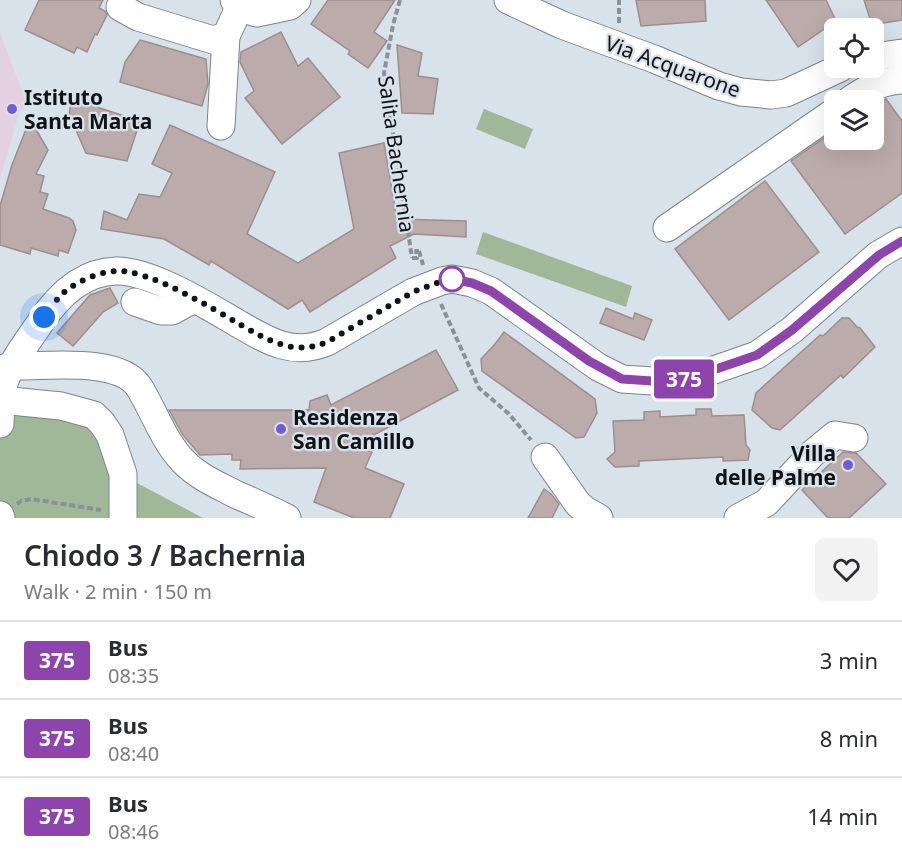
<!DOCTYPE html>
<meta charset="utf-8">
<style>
body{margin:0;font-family:"Noto Sans",sans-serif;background:#f2f2f3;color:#2b2b33;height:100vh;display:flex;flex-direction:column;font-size:22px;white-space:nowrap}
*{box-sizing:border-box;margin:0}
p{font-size:20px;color:#7c7c81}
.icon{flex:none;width:33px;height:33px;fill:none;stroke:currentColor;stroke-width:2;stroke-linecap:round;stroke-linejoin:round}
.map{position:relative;height:518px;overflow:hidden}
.details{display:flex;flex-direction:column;background:#fff;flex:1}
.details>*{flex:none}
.badge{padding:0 12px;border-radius:4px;font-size:21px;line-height:39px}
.controls{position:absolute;left:824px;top:18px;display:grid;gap:12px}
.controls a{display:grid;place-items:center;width:60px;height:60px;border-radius:9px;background:#fff;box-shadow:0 6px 24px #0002;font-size:30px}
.you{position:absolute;width:30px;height:30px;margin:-15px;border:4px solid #fff;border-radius:50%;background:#1a73e8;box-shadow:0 0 0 9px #1a73e833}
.map>.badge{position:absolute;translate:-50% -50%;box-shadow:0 0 0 3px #fff}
.round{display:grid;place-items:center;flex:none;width:63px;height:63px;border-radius:9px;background:#f2f2f3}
.head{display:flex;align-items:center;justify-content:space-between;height:102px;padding:0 24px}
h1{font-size:28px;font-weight:600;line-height:45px}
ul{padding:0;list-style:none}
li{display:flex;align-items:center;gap:18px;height:78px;padding:0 24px;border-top:2px solid #e1e1e2}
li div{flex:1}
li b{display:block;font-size:22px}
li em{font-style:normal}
li .badge{min-width:66px;font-weight:700;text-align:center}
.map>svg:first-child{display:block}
.education{fill:#e3d0e0}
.green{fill:#a1b898}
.building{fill:#bbacab;stroke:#9c8e8c;stroke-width:1.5}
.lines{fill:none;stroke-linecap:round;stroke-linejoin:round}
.minor-casing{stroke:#7b848c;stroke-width:29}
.path{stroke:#8a9198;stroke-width:4;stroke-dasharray:6 3;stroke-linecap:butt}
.minor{stroke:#fff;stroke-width:27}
.line-casing{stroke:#fff;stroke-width:14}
.line{stroke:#8e44ad;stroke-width:9}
.walk{stroke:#101316;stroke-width:6;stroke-dasharray:0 10.8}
.poi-dot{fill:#6f5cd6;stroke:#d8e2eb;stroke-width:2}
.stop-dot{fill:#fff;stroke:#8e44ad;stroke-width:3}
.labels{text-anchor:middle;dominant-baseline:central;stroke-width:4.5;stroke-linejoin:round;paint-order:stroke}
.street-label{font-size:21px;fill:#101316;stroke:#d8e2eb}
.poi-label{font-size:21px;font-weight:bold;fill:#101316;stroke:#d8e2eb;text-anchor:start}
</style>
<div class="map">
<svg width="902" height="518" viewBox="0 0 902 518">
<rect width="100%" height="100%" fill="#d8e2eb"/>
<path class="education" d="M0,32L27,105L19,113L0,179Z"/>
<g class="green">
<path d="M484,109L533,129L525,149L476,129Z"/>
<path d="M483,232L632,286L626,307L476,254Z"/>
<path d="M0,413L63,418L87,427L122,471L137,483L203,518H0Z"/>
</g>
<g class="building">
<path d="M39,0H103L99,8L105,11L107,15L97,35L95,34L87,52L77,47L74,53L25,30Z"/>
<path d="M328,0H395L374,32L387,41L368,68L348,54L350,51L311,24Z"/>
<path d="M636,0H705L706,21L641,26Z"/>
<path d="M766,0H826L836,21L798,47Z"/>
<path d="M864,0H902V20L872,25Z"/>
<path d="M281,32L298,66L308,58L340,97L282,144L245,98L254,91L240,62L241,52Z"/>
<path d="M140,40L206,59L208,84L202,106L120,82L125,62Z"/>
<path d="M397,45L422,53L418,76L438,79L433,114L402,113Z"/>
<path d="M72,99L140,121L127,161L86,153L69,114Z"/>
<path d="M886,99L902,121V193L845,234L791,161L834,131V140H873V104Z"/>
<path d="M30,119L48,150L36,174L44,176L40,192L48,194L43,209L69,218L73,221L76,230L68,253L59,250L58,256L31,248L30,254L0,245V206L12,165Z"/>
<path d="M170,125L275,172L247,234L298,263L354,229L339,153L384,143L397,219L466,221V237L414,234L390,246L396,258L310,312L302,300L288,309L211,261L209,265L164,239L101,229L104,211L127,220L139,194L160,197L172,173L152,164Z"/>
<path d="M765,181L819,252L729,320L675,249Z"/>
<path d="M110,288L118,303L103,312L73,346L57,333L90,295Z"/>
<path d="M606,308L633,319L635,313L652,320L644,340L600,323Z"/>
<path d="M842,318H849L857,327L860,328L875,347L843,378L841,375L780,430L772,428L752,410L756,393L820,335L823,336Z"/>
<path d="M504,332L595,399L597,413L584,437L576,438L482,371L481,359L495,344Z"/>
<path d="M436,350L458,390L355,445L372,452L365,468L404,484L390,518H354L314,502L326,468L240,469L241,460H232V454L200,455L183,435L169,410H309L310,401L327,395L331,405Z"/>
<path d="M696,409H711L712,416L744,415L746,445L750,450L748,460L723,461V457L639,461V466L615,467L607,459L615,452L613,421L644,420V412L660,411V417L696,415Z"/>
<path d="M843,452L856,453L886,484L849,518H828L802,490Z"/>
<path d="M544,489L551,494L559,504L552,518H528Z"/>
</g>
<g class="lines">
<defs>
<g id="minor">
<path d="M234,0L239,8L257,13L290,6L297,0"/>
<path d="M508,0L562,25L654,59L719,86L741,92L771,95L786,93L840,68"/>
<path d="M120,7L138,17L213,40L226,36L239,8"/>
<path d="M873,57L902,53"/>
<path d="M850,100C868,88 879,82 902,80"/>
<path d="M221,126L226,36"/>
<path d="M667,228L834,112"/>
<path d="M135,302L161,311H172L194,299"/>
<path d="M0,369L12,366H21C52,366 120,358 139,387C154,411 163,440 183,461C198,477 218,485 237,495C254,502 271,510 287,518"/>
<path d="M1,400C2,393 3,384 6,378C12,361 30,338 40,323C57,297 82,272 116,271C150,270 208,306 237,323C266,340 293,357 327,342L413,292L442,281L452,279L472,283L491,291L598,367L622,379L668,382L691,378L757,355L792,330L878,255L902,241"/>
<path d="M0,424L1,400L61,406L94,415L102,423L110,435L123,474V518"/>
<path d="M545,457L578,504L585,510L599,518"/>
<path d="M0,515L1,518"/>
<path d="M738,518L766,503L812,454L835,435L854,438"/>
</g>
</defs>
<use href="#minor" class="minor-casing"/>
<g class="path">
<path d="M400,0L393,25L384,73L412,258"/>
<path d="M619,23V0"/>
<path d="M419,251L423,265"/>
<path d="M412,258H417L416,251H419"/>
<path d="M441,304L479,388L509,414L531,440"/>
<path d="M17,504L21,501L31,499L101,510"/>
</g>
<use href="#minor" class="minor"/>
</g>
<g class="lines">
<defs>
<path id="line" d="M452,279L472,283L491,291L589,361L622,379L668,382L690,378L757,355L792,330L879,255L902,241"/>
</defs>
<use href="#line" class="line-casing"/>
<use href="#line" class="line"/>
<path class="walk" d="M44,317C50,310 55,301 61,295C75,282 96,273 115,271C149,269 211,308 241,325C269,341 295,356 327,342L413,292L442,281L452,279"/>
</g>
<g class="poi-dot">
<circle cx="12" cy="109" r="6"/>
<circle cx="281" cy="429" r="6"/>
<circle cx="848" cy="465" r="6"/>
</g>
<circle class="stop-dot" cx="452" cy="279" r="12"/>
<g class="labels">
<g class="street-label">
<text transform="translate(673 66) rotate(20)">Via Acquarone</text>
<text transform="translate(397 154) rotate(82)">Salita Bachernia</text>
</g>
<g class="poi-label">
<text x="24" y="97">Istituto<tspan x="24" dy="24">Santa Marta</tspan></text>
<text x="293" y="417">Residenza<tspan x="293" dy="24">San Camillo</tspan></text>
<text x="836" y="453" text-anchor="end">Villa<tspan x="836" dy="24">delle Palme</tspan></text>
</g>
</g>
</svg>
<div class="controls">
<a><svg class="icon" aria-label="locate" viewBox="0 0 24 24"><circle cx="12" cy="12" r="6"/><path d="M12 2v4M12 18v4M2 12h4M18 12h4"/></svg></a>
<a><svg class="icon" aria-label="layers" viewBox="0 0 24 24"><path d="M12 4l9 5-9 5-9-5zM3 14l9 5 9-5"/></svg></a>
</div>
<div class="you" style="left:44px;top:317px"></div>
<b class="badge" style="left:684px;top:379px;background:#8e44ad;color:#fff">375</b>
</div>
<section class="details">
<div class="head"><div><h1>Chiodo 3 / Bachernia</h1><p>Walk · 2 min · 150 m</p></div><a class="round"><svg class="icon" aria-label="heart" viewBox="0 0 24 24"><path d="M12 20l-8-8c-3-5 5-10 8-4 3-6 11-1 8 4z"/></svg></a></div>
<ul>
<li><span class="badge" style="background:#8e44ad;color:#fff">375</span><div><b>Bus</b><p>08:35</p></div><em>3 min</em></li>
<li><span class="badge" style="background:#8e44ad;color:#fff">375</span><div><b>Bus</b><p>08:40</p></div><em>8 min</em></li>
<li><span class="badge" style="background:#8e44ad;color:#fff">375</span><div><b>Bus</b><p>08:46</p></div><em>14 min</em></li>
</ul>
</section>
